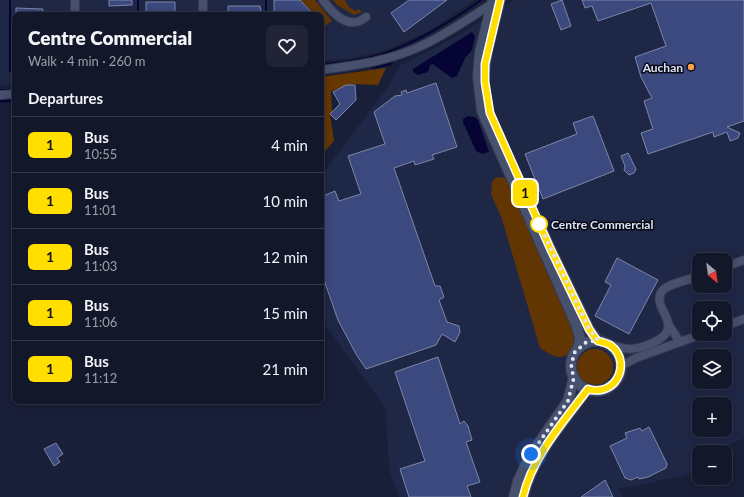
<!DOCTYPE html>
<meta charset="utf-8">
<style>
body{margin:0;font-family:Lato,sans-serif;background:#202436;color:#f1f3f6;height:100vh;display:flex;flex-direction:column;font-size:15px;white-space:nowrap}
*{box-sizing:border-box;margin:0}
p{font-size:13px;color:#9d9fa8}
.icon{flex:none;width:22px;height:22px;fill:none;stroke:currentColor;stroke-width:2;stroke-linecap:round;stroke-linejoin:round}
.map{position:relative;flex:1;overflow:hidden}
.panel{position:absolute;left:12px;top:12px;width:312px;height:392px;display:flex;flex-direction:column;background:#13172a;border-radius:8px;box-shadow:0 2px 10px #0003,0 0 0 1px #323647}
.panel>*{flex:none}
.badge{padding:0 8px;border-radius:6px;font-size:14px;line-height:26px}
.needle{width:26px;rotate:151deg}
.controls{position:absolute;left:692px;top:253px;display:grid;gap:8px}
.controls a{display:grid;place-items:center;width:40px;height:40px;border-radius:8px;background:#13172a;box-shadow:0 2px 10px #0003,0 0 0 1px #323647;font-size:20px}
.you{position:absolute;width:20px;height:20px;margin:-10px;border:3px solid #fff;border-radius:50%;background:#1a73e8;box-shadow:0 0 0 6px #1a73e833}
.map>.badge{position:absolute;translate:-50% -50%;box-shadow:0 0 0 2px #fff}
h2{padding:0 16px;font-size:15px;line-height:36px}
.round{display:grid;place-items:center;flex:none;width:42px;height:42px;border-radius:8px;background:#202436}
.summary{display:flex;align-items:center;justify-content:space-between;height:68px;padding:0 16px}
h1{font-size:19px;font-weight:800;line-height:30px}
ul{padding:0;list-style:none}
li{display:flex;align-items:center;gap:12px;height:56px;padding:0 16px;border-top:1px solid #323647}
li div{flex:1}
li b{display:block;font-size:15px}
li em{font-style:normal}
li .badge{min-width:44px;font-weight:700;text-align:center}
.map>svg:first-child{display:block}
.built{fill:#1f2746;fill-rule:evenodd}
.green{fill:#623602}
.forest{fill:#673700}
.water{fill:#050435}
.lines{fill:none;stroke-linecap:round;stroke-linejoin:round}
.stream{stroke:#050435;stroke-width:2}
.canal{stroke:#050435;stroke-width:7}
.building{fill:#3b497f;stroke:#7d87a6}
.minor-casing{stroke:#35384e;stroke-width:10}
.tertiary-casing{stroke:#35384e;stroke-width:12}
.minor{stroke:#47506c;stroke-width:8}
.tertiary{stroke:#47506c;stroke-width:10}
.line-casing{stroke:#fff;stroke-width:9}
.line{stroke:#ffde00;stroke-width:6}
.walk{stroke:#dee3f5;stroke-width:4;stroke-dasharray:0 7.2}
.poi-dot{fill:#f8a04b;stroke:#070a15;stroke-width:1.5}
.stop-dot{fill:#fff;stroke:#ffde00;stroke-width:2}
.labels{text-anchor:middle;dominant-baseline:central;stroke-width:3;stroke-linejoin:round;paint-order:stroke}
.poi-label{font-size:12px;font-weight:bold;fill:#dee3f5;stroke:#070a15;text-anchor:end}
.stop-label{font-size:12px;font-weight:bold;fill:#dee3f5;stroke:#070a15;text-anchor:start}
</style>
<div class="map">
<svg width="744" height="497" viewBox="0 0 744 497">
<rect width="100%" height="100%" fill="#191f38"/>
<g class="built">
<path d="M0,0H475L429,31L386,50L353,58L321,61V15H15V85H0Z"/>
<path d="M514,0H744V438L713,452H699V470L686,475L618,489L623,497H399L389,469L386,409L321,319V176L390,84L401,65L456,37ZM699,260H725V286H699ZM699,308H725V334H699ZM699,356H725V382H699ZM699,404H725V430H699Z"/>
</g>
<g class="green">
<path d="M301,0H315L332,21L325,26L321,21V15H315Z"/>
<path d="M333,0H345L348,6L355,11L359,9L362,12L354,15L337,5Z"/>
<path d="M503,177L510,182L566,311L578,348C560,360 559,360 540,348L502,219L491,194L492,182L495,178Z"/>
<circle cx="595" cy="367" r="18"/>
</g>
<path class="forest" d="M386,68L378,85L352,84L331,91L332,112L330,114L334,141L321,155V77Z"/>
<g class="water">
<path d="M472,32L475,36L472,50L465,58L457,76L452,78L433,64L430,65L428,72L418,75L413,72V69Z"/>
<path d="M468,116L475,117L478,120L489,152L482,154L476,151L463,122V119Z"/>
</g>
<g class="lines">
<g class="stream">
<path d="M138,15V0"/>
<path d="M266,15V0"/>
<path d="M432,45L442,40"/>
<path d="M398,60L409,55"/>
<path d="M321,65C343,62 373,59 393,50C424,38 453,20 481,0"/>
<path d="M10,71V0"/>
<path d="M0,90H15"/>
</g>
<g class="canal">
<path d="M374,65L389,62"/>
<path d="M0,99H15"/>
</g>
</g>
<g class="building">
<path d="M109,0H132V5L109,6Z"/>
<path d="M274,0H300L314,15H274Z"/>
<path d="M409,0H447L404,32L391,13Z"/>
<path d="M562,0L571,26L561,30L551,4Z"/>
<path d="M582,0H744V121L727,127L740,133L738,138L730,141L727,132L714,137L713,132L648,154L641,133L653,129L644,101L652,98L641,77L635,57L666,46L651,3L598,21L592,6L585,8Z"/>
<path d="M146,2H175V12H165V15H146Z"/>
<path d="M228,6H260L262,15H228Z"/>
<path d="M16,8L43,9V15H16Z"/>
<path d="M436,83L457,147L432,155L434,159L415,165L414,161L394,168L435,286H440L444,297L439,300L447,322L459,326L460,332L455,342L442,334L436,345L366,369L356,354L338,320L324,280L321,277V197L335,191L339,201L361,194L348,156L385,144L374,112L395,96L402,95L401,92L406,90L407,93Z"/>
<path d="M346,85H355L356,100L336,120L330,114L340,104L333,92Z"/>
<path d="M593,116L614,171L543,199L525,154L577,134L573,123Z"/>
<path d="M628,153L636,169L634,173L629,175L624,170L625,166L621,156Z"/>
<path d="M617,258L658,280L629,334L595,316L611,285L605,282Z"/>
<path d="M438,357L460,424L464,421L468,426L472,440L466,442L480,482L467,486L471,497H409L400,469L425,461L395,372Z"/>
<path d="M649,427L667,464L666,468L648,477L639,479L638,477L631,480L625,478L610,446L627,438L625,433L640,428L642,431Z"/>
<path d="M56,443L63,454L57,458L60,462L54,466L44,449Z"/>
<path d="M605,480L613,497H581L594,488Z"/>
</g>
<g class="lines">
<defs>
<g id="minor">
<path d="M75,0V12"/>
<path d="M323,0C333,14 349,31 366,17"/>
<path d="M203,15V0"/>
<path d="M321,70C356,65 391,61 423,45C447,34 469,18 492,4"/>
<path d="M0,95L15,94"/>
<path d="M725,267L744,260"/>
<path d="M668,324L680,342"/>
<path d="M725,326L744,319"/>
<path d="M609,344C626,350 633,351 650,344C691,327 649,309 662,291C669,283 689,280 699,276"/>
<path d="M621,366L636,358L702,334"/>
</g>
<g id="tertiary">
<path d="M493,0L480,52L478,77L482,111L576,324L580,338L578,348"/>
<path d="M485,68L487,51L500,0"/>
<path d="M511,163L550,248L589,329L598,341"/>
<circle cx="596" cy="366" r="25"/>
<path d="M514,497L518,481L531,454L568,401L574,377"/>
<path d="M523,497C532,457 564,421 588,389"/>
</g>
</defs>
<use href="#minor" class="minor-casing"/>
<use href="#tertiary" class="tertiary-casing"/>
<use href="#minor" class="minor"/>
<use href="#tertiary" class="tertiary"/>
</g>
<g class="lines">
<defs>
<path id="line" d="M500,0L485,64V82L490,113L550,248L589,329C591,332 595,339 598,341C602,342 606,343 610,345C623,354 624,371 614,383C607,390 597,392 588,389C564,421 532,457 523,497"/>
</defs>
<use href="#line" class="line-casing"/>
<use href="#line" class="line"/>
<path class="walk" d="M531,454L568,401L574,377L571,368L574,353L585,343L598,340L589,329L538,222L539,224"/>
</g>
<circle class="poi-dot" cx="691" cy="67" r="4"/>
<circle class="stop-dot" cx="539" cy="224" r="8"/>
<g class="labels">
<g class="poi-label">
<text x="683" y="67">Auchan</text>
</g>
<g class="stop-label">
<text x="551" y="224">Centre Commercial</text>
</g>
</g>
</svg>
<div class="controls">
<a><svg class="needle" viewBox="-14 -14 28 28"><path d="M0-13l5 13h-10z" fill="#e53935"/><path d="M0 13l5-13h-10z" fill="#9d9fa8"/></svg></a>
<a><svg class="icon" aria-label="locate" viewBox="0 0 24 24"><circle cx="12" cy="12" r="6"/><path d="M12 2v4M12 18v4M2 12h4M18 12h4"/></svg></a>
<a><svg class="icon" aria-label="layers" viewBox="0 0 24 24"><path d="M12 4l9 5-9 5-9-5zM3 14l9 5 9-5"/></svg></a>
<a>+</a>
<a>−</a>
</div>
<div class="you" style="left:531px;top:454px"></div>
<b class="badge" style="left:525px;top:193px;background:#ffde00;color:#111">1</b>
<section class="panel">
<div class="summary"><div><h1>Centre Commercial</h1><p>Walk · 4 min · 260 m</p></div><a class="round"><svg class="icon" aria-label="heart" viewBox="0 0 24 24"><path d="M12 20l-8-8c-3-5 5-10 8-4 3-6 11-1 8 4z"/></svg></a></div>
<h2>Departures</h2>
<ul>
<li><span class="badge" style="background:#ffde00;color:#111">1</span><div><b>Bus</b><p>10:55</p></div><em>4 min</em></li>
<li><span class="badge" style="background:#ffde00;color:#111">1</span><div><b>Bus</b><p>11:01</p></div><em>10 min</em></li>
<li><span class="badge" style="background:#ffde00;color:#111">1</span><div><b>Bus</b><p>11:03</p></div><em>12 min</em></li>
<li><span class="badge" style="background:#ffde00;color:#111">1</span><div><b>Bus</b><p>11:06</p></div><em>15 min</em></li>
<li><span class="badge" style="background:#ffde00;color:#111">1</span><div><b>Bus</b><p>11:12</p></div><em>21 min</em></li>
</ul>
</section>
</div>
